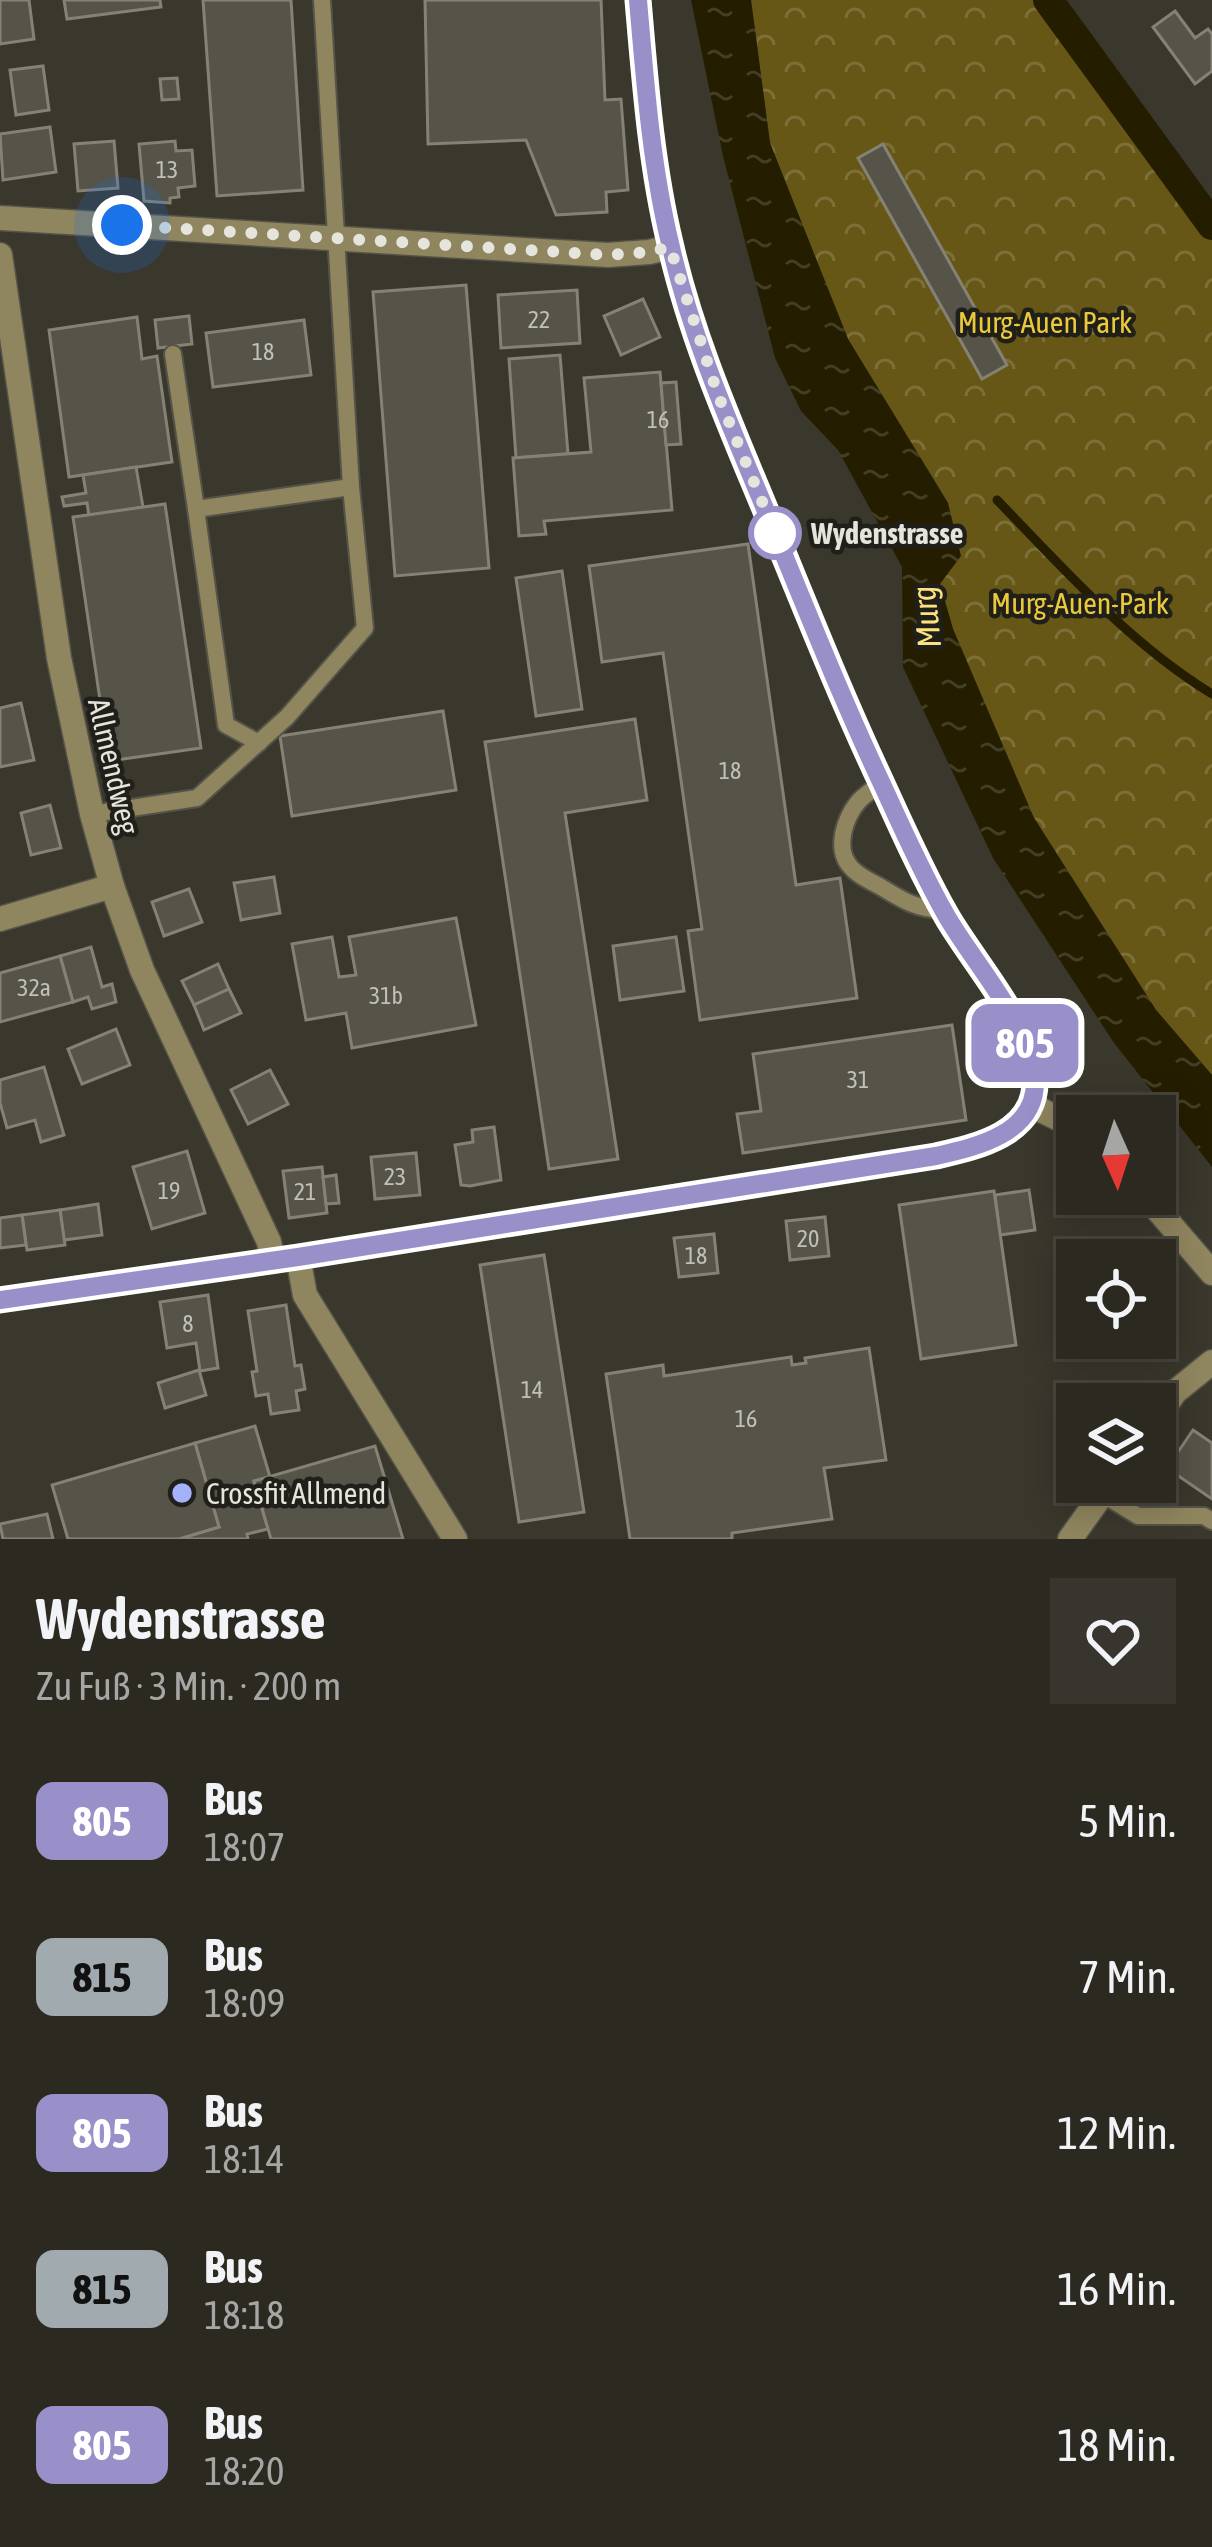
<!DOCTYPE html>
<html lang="de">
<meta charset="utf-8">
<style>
body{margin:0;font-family:"Asap Condensed",sans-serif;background:#38352e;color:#f1f3f6;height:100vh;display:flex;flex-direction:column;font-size:45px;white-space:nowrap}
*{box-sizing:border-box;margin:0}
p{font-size:39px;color:#a6a6a5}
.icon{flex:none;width:66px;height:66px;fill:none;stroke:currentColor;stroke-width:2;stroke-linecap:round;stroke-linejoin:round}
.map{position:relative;height:1539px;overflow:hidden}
.panel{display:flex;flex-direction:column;background:#2c2921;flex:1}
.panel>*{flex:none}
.badge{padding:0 24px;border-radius:18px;font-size:42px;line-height:78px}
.needle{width:78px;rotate:177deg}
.fabs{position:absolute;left:1056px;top:1095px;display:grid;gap:24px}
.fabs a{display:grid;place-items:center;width:120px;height:120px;border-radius:0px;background:#2c2921;box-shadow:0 6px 30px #0003,0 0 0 3px #48453f;font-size:60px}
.you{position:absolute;width:60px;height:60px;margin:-30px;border:9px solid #fff;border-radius:50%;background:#1a73e8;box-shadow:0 0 0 18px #1a73e833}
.map>.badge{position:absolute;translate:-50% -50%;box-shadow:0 0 0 6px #fff}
.round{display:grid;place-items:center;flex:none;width:126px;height:126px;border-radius:0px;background:#38352e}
.head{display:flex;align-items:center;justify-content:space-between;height:204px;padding:0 36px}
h1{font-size:57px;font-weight:700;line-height:90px}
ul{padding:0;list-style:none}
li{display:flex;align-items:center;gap:36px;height:156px;padding:0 36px}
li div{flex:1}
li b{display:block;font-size:45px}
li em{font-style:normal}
li .badge{min-width:132px;font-weight:700;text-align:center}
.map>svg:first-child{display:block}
.park{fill:url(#park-crowns)}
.water{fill:url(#water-ripples)}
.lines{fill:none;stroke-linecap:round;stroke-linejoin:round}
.stream{stroke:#251d00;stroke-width:9}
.canal{stroke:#251d00;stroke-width:30}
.building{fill:#565348;stroke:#858275;stroke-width:3}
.lane-casing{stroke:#555348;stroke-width:20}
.street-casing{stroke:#555348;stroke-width:27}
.secondary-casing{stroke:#555348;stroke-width:27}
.lane{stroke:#8f855e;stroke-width:16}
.street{stroke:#8f855e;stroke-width:24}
.secondary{stroke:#c1b171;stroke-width:24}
.line-casing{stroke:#fff;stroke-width:27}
.line{stroke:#9990c9;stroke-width:18}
.walk{stroke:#e5e4dd;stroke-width:12;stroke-dasharray:0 21.6}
.stop-dot{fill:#fff;stroke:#9990c9;stroke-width:6}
.poi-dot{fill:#a4b2fc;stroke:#201f1a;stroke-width:4.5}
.labels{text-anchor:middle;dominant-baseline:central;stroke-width:9;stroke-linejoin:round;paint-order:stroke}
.number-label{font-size:24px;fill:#c1c0b8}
.park-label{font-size:30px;fill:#eaca3b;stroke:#201f1a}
.stop-label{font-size:30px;font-weight:bold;fill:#e5e4dd;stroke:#201f1a;text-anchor:start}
.street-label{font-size:30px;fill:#e5e4dd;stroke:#201f1a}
.poi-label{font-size:30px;fill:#e5e4dd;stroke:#201f1a;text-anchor:start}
.water-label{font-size:33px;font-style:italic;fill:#fbe27d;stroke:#201f1a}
</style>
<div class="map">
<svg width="1212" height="1539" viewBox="0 0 1212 1539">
<defs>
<pattern id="park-crowns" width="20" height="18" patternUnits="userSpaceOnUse" patternTransform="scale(3)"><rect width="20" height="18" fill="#665717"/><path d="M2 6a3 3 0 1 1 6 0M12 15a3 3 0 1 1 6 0" fill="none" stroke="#7c6f38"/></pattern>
<pattern id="water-ripples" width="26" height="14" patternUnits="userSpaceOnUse" patternTransform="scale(3)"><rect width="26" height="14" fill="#251d00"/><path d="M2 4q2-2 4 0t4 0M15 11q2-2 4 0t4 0" fill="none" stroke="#443e25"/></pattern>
</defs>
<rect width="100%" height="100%" fill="#3a372c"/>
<path class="park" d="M751,0H1052L1212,226V1075L1156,1010L1033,816L953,629L940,584L948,503L848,339L770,143Z"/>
<path class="water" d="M691,0H751L770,143L848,339L948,503L961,556L940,584L953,629L1034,818L1156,1010L1212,1075V1167L1114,1043L993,858L903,667L902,567L838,450L801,411L775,358L723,156Z"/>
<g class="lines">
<path class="stream" d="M997,500C1065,570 1129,643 1212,694"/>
<path class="canal" d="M1048,0L1212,225"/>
</g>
<g class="building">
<path d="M0,0H29L34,39L0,44Z"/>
<path d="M64,0H160L161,7L67,19Z"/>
<path d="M203,0H291L303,190L217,196Z"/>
<path d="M425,0H601L605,100L621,99L628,190L606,192L607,212L556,215L526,140L428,144Z"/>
<path d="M1175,11L1195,38L1208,29L1212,34V71L1195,84L1153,27Z"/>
<path d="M43,66L49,110L16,115L10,70Z"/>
<path d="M177,78L179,99L162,100L160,79Z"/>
<path d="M50,127L56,172L3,180L0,134Z"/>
<path d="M114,141L118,188L78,191L74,144Z"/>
<path d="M175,141L176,151L192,150L195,186L178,188L179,197L170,198V203L144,201L139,144Z"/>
<path d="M883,144L1007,365L982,379L858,158Z"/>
<path d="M466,285L489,568L395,576L373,292Z"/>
<path d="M577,290L580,343L501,348L498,295Z"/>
<path d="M643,299L660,337L621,355L604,316Z"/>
<path d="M189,316L192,344L158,348L155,320Z"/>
<path d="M137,317L142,359L157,356L172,462L69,477L49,330Z"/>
<path d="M304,320L311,375L213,387L206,333Z"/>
<path d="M560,355L568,454L516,458L509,359Z"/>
<path d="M660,372L672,510L544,521L546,534L519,536L513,458L591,452L584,378Z"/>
<path d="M676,382L681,444L666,445L661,383Z"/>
<path d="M136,467L143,507L89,516L87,503L64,506L62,497L86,493L83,475Z"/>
<path d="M165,504L201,748L109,761L73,517Z"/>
<path d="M748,544L796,885L840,878L857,998L700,1020L688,931L702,929L663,653L602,662L589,566Z"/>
<path d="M562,571L582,709L536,716L516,578Z"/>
<path d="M21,703L34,760L0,767V708Z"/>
<path d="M443,711L456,790L292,816L280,736Z"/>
<path d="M635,719L647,800L565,813L618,1159L549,1169L485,742Z"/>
<path d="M50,805L61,848L31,855L21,813Z"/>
<path d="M274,877L280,913L241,920L234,883Z"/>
<path d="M189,889L202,922L164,936L152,902Z"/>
<path d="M456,918L476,1025L352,1048L346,1013L306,1020L292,944L332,937L339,977L356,975L349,937Z"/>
<path d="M676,937L684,991L620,1000L613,946Z"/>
<path d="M91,947L102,987L112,984L116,1002L92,1009L88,997L73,1002L60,956Z"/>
<path d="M60,956L73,1002L0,1022V973Z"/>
<path d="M218,964L229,989L194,1005L182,981Z"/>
<path d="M229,989L241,1013L204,1030L194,1005Z"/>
<path d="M952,1025L966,1120L743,1153L737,1114L761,1111L753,1054Z"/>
<path d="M116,1029L130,1065L82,1084L68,1049Z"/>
<path d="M44,1067L64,1135L41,1142L35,1120L7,1128L0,1103V1080Z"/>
<path d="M270,1070L288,1104L248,1124L231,1090Z"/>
<path d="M494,1127L501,1180L470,1186L461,1185L455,1145L473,1142L472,1130Z"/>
<path d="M187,1151L205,1213L152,1229L133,1167Z"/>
<path d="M416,1153L420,1195L375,1199L371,1157Z"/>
<path d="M322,1167L327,1213L289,1218L283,1171Z"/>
<path d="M336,1175L339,1203L326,1204L323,1177Z"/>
<path d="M1029,1190L1035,1230L1000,1235L995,1195Z"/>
<path d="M994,1191L1016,1345L921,1359L899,1205Z"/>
<path d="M98,1204L102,1235L64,1240L60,1210Z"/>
<path d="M60,1210L65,1245L27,1250L22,1215Z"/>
<path d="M22,1215L26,1245L0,1248V1218Z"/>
<path d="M825,1217L829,1256L790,1260L786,1221Z"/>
<path d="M714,1234L718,1273L679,1277L674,1238Z"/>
<path d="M544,1255L584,1512L519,1522L480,1265Z"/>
<path d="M208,1295L218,1368L200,1371L196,1343L167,1348L160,1302Z"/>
<path d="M286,1305L295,1366L301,1365L305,1389L296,1391L299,1410L271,1414L268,1394L256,1396L252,1372L257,1371L248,1311Z"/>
<path d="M869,1348L886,1460L824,1468L832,1519L732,1533V1539H630L606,1374L663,1365L664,1376L791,1357L792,1365L806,1363L805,1358Z"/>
<path d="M199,1370L206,1395L165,1408L158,1383Z"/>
<path d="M255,1426L270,1477L254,1481L268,1529L247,1534L248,1539H179L219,1527L195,1443Z"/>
<path d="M1193,1430L1212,1443V1499L1167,1468Z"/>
<path d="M195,1443L219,1527L179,1539H68L52,1485Z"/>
<path d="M375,1446L403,1539H271L254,1481Z"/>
<path d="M47,1514L53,1539H3L0,1524Z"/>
</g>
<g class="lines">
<defs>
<g id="lane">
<path d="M173,354L196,509L351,487L322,0"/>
<path d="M196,509L226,725L259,743"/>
<path d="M881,783C874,789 864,795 858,802C845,818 835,847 849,865C856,875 870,881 881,887C902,900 918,910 944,910"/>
<path d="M92,814L197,798L287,717L365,628L351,487"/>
<path d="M1102,1494L1138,1516H1204L1212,1521"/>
</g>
<g id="street">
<path d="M0,218L608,255L649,252L671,247"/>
<path d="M0,255L59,658L92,814L112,886L142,970L269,1242L273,1261"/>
<path d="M0,919L112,886"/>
<path d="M1031,1105L1077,1128"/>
<path d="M1144,1194L1212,1273"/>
<path d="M298,1257L305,1295L455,1539"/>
<path d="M1155,1420L1175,1392L1212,1362"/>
<path d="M1070,1539L1111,1482"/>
</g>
<path id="secondary" d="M0,1300L298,1257L936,1156C976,1147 1036,1134 1035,1081C1034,1030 972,961 946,915C922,873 902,828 882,784C841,697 805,606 768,517C731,427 692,337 670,243C651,164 645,81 638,0"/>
</defs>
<use href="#lane" class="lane-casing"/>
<use href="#street" class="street-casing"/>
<use href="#secondary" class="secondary-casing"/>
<use href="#lane" class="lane"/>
<use href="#street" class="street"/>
<use href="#secondary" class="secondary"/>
</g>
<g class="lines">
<defs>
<path id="line" d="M0,1300L298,1257L936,1156C976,1147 1036,1134 1035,1081C1034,1029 972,961 946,915C922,873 902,828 882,784C841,697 805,606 768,516C731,427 691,337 670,243C651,164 645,81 638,0"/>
</defs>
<use href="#line" class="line-casing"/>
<use href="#line" class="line"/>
<path class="walk" d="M122,225L608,255L649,252L670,247L718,395L775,533"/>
</g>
<circle class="stop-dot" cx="775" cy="533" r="24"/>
<circle class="poi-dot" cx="182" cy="1493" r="12"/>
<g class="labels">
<g class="number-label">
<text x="167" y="169">13</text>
<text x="539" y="319">22</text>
<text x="263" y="351">18</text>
<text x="658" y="419">16</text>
<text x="730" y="770">18</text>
<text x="34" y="987">32a</text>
<text x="386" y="995">31b</text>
<text x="858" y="1079">31</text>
<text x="395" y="1176">23</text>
<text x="169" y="1190">19</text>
<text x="305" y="1191">21</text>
<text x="808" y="1238">20</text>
<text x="696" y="1255">18</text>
<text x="188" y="1323">8</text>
<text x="532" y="1389">14</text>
<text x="746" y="1418">16</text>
</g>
<g class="park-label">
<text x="1045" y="322">Murg-Auen Park</text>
<text x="1080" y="603">Murg-Auen-Park</text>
</g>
<g class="stop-label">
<text x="811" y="533">Wydenstrasse</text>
</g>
<g class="street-label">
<text transform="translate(114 766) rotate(77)">Allmendweg</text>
</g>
<g class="poi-label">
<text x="206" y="1493">Crossfit Allmend</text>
</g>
<g class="water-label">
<text transform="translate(926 617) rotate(-96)">Murg</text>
</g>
</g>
</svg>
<div class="fabs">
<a><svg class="needle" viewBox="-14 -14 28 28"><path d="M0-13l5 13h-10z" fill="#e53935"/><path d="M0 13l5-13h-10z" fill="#a6a6a5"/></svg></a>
<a><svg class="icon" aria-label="locate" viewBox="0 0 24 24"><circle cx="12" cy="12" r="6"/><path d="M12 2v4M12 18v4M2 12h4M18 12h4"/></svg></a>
<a><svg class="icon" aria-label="layers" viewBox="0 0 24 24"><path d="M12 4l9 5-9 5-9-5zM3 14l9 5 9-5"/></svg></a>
</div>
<div class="you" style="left:122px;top:225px"></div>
<b class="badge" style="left:1025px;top:1043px;background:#9990c9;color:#fff">805</b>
</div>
<section class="panel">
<div class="head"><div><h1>Wydenstrasse</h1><p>Zu Fuß · 3 Min. · 200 m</p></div><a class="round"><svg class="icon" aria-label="heart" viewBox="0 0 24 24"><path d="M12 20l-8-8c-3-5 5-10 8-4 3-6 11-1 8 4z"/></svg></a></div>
<ul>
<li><span class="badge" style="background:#9990c9;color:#fff">805</span><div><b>Bus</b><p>18:07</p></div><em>5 Min.</em></li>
<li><span class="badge" style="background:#a0aaaf;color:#111">815</span><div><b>Bus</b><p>18:09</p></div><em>7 Min.</em></li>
<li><span class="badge" style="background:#9990c9;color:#fff">805</span><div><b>Bus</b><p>18:14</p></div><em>12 Min.</em></li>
<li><span class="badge" style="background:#a0aaaf;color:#111">815</span><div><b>Bus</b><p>18:18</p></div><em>16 Min.</em></li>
<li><span class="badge" style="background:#9990c9;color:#fff">805</span><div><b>Bus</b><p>18:20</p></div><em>18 Min.</em></li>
</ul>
</section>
